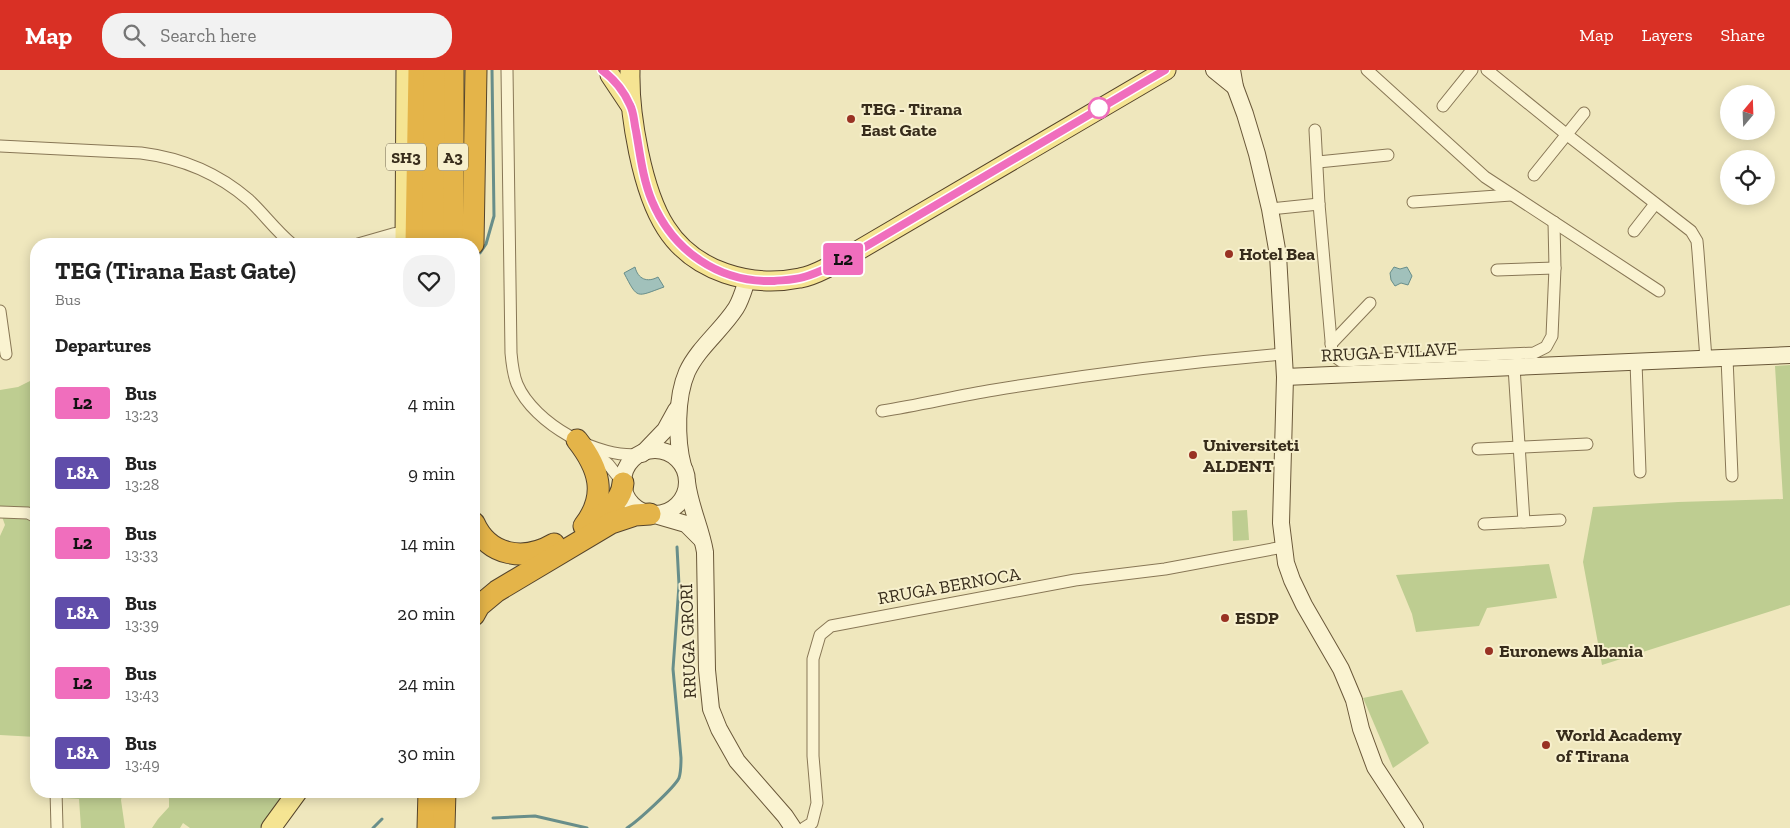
<!DOCTYPE html>
<style>
body{margin:0;font-family:"Zilla Slab",serif;background:#f2f2f2;color:#222;height:100vh;display:flex;flex-direction:column;font-size:19px;white-space:nowrap}
*{box-sizing:border-box;margin:0}
p{font-size:16px;color:#767676}
.icon{flex:none;width:28px;height:28px;fill:none;stroke:currentColor;stroke-width:2;stroke-linecap:round;stroke-linejoin:round}
.map{position:relative;flex:1;overflow:hidden}
.panel{position:absolute;left:30px;top:168px;width:450px;height:560px;display:flex;flex-direction:column;background:#fff;border-radius:20px;box-shadow:0 2px 12px #0003}
.panel>*{flex:none}
.badge{padding:0 10px;border-radius:4px;font-size:18px;line-height:32px}
.needle{width:32px;rotate:19deg}
.tools{position:absolute;left:1720px;top:15px;display:grid;gap:10px}
.tools a{display:grid;place-items:center;width:55px;height:55px;border-radius:50%;background:#fff;box-shadow:0 2px 12px #0003;font-size:25px}
.map>.badge{position:absolute;translate:-50% -50%;box-shadow:0 0 0 2px #fff}
h2{padding:0 25px;font-size:19px;line-height:45px}
.round{display:grid;place-items:center;flex:none;width:52px;height:52px;border-radius:20px;background:#f2f2f2}
.summary{display:flex;align-items:center;justify-content:space-between;height:85px;padding:0 25px}
h1{font-size:24px;font-weight:700;line-height:38px}
ul{padding:0;list-style:none}
li{display:flex;align-items:center;gap:15px;height:70px;padding:0 25px}
li div{flex:1}
li b{display:block;font-size:19px}
li em{font-style:normal}
li .badge{min-width:55px;font-weight:700;text-align:center}
header{display:flex;align-items:center;gap:30px;box-sizing:border-box;height:70px;padding:0 25px;background:#d93025;color:#fff}
header strong{font-size:24px}
nav{display:flex;gap:28px;margin-inline-start:auto;font-size:18px}
.search{width:350px;height:45px;background:#f2f2f2;display:flex;align-items:center;gap:12px;box-sizing:border-box;padding:0 18px;border-radius:20px;color:#767676;font-size:19px}
.map>svg:first-child{display:block}
.green{fill:#becd91}
.water{fill:#a1c1bb;stroke:#688e8a}
.lines{fill:none;stroke-linecap:round;stroke-linejoin:round}
.stream{stroke:#688e8a;stroke-width:3}
.street-casing{stroke:#887756;stroke-width:13}
.secondary-casing{stroke:#6a5839;stroke-width:18}
.primary-casing{stroke:#55442b;stroke-width:21}
.highway-casing{stroke:#55442b;stroke-width:23}
.street{stroke:#faf3d1;stroke-width:11}
.secondary{stroke:#faf3d1;stroke-width:16}
.primary{stroke:#f5e492;stroke-width:19}
.highway{stroke:#e4b449;stroke-width:21}
.line-casing{stroke:#fff;stroke-width:11}
.line{stroke:#f06ebd;stroke-width:8}
.stop-dot{fill:#fff;stroke:#f06ebd;stroke-width:2.5}
.poi-dot{fill:#993223;stroke:#f7f0cd;stroke-width:2}
.labels{text-anchor:middle;dominant-baseline:central;stroke-width:4;stroke-linejoin:round;paint-order:stroke}
.shield{fill:#f7f0cd;stroke:#716750;stroke-width:1}
.shield-label{font-size:16px;font-weight:bold;fill:#372c1b}
.poi-label{font-size:18px;font-weight:bold;fill:#372c1b;stroke:#f7f0cd;text-anchor:start}
.street-label{font-size:18px;fill:#372c1b;stroke:#f7f0cd}
</style>
<header>
<strong>Map</strong>
<div class="search"><svg class="icon" aria-label="search" viewBox="0 0 24 24"><circle cx="10" cy="10" r="6"/><path d="M15 15l6 6"/></svg>Search here</div>
<nav><a>Map</a><a>Layers</a><a>Share</a></nav>
</header>
<div class="map">
<svg width="1790" height="758" viewBox="0 0 1790 758">
<rect width="100%" height="100%" fill="#efe7bd"/>
<g class="green">
<path d="M1790,295V535L1602,595L1583,492L1593,437L1678,432L1783,429L1775,296Z"/>
<path d="M32,310L36,312V667L0,665V466L5,455L0,441V320L18,317Z"/>
<path d="M1247,440L1249,470L1233,471L1232,441Z"/>
<path d="M1549,494L1557,528L1487,538L1479,556L1416,562L1412,544L1396,505Z"/>
<path d="M1402,620L1429,673L1393,698L1363,628Z"/>
<path d="M62,721H123L121,730L125,758H81L79,729L62,728Z"/>
<path d="M167,721H287L260,758H190L183,753L180,758H152L158,749L169,737V729Z"/>
</g>
<g class="water">
<path d="M635,197C638,209 647,213 658,207L664,217C636,227 638,230 624,203Z"/>
<path d="M1394,197L1400,199L1407,197L1412,206L1408,215L1401,213L1395,216L1391,210L1390,203Z"/>
</g>
<g class="lines">
<g class="stream">
<path d="M480,183L486,174L494,146L492,0"/>
<path d="M493,748L535,746L587,758"/>
<path d="M373,758L382,749"/>
<path d="M627,758C638,751 674,718 679,708C681,702 681,694 681,688L673,599L679,515L677,477"/>
</g>
<defs>
<g id="street">
<path d="M507,0L511,283C512,294 513,304 517,314C534,354 599,390 642,384"/>
<path d="M1367,0L1485,107L1659,221"/>
<path d="M1487,0L1566,64L1691,161L1697,171L1698,182L1706,289"/>
<path d="M1443,36L1472,0"/>
<path d="M1315,60L1319,134L1332,282L1334,286L1341,291L1534,283L1546,277L1552,266L1555,198L1554,152"/>
<path d="M0,76L141,83C181,88 219,104 249,130C264,144 276,161 292,174"/>
<path d="M1318,92L1388,85"/>
<path d="M1534,105L1584,43"/>
<path d="M1413,132L1511,125"/>
<path d="M1270,139L1319,134"/>
<path d="M1634,161L1655,134"/>
<path d="M358,174L393,164L405,162"/>
<path d="M1497,200L1555,198"/>
<path d="M0,241L6,284"/>
<path d="M1331,274L1370,233"/>
<path d="M1727,288L1732,406"/>
<path d="M1636,292L1640,402"/>
<path d="M1514,297L1524,452"/>
<path d="M882,341C920,335 957,326 994,320C1091,304 1187,292 1284,284"/>
<path d="M1478,379L1587,374"/>
<path d="M591,380L608,394L623,413"/>
<path d="M0,442L28,443L36,447"/>
<path d="M1484,454L1560,450"/>
<path d="M56,721L57,758"/>
<path d="M804,758L812,753L817,733L813,686V589L820,565L831,556L1075,510L1165,499L1283,477"/>
</g>
<g id="secondary">
<path d="M1214,0L1235,17"/>
<path d="M1232,0L1235,17L1245,44L1257,84L1270,139L1278,185L1285,307L1281,453L1286,493L1292,510L1304,535L1341,599L1354,630L1361,659L1375,697L1415,758"/>
<path d="M1285,307L1790,285"/>
<circle cx="655" cy="412" r="32"/>
<path d="M642,384L665,360L676,340"/>
<path d="M683,396C676,370 676,327 687,302C698,278 722,260 736,238C741,230 744,219 747,210"/>
<path d="M687,412C690,437 701,458 705,482L707,600L711,639L719,659L737,691L785,746L793,758"/>
<path d="M655,445L686,454L701,469"/>
</g>
<g id="primary">
<path d="M630,1C629,45 642,121 666,158C694,202 751,218 800,208C813,206 824,199 835,194L1166,0"/>
<path d="M610,5L630,35"/>
<path d="M405,174L406,0"/>
<path d="M271,758L298,721"/>
</g>
<g id="highway">
<path d="M453,0V174"/>
<path d="M416,174L419,0"/>
<path d="M433,174L434,0"/>
<path d="M473,174L476,0"/>
<path d="M577,370C599,398 608,425 584,456"/>
<path d="M474,453C489,487 525,491 554,474"/>
<path d="M589,454C603,446 622,431 623,413"/>
<path d="M474,545L479,536L497,521L611,453L635,445L650,444"/>
<path d="M428,758L429,721"/>
<path d="M444,758L445,721"/>
</g>
</defs>
<use href="#street" class="street-casing"/>
<use href="#secondary" class="secondary-casing"/>
<use href="#primary" class="primary-casing"/>
<use href="#highway" class="highway-casing"/>
<use href="#street" class="street"/>
<use href="#secondary" class="secondary"/>
<use href="#primary" class="primary"/>
<use href="#highway" class="highway"/>
</g>
<g class="lines">
<defs>
<path id="line" d="M602,0C614,9 624,21 630,35C634,42 634,53 636,61C640,84 643,110 652,131C673,181 719,213 774,211C784,210 795,210 804,207C815,204 825,199 836,194L1165,0"/>
</defs>
<use href="#line" class="line-casing"/>
<use href="#line" class="line"/>
</g>
<circle class="stop-dot" cx="1099" cy="38" r="10"/>
<g class="poi-dot">
<circle cx="851" cy="49" r="5"/>
<circle cx="1229" cy="184" r="5"/>
<circle cx="1193" cy="385" r="5"/>
<circle cx="1225" cy="548" r="5"/>
<circle cx="1489" cy="581" r="5"/>
<circle cx="1546" cy="675" r="5"/>
</g>
<g class="labels">
<g class="shield">
<rect x="386" y="73.5" width="40" height="27" rx="4"/>
<rect x="438" y="73.5" width="30" height="27" rx="4"/>
</g>
<g class="shield-label">
<text x="406" y="87">SH3</text>
<text x="453" y="87">A3</text>
</g>
<g class="poi-label">
<text x="861" y="39">TEG - Tirana<tspan x="861" dy="21">East Gate</tspan></text>
<text x="1239" y="184">Hotel Bea</text>
<text x="1203" y="375">Universiteti<tspan x="1203" dy="21">ALDENT</tspan></text>
<text x="1235" y="548">ESDP</text>
<text x="1499" y="581">Euronews Albania</text>
<text x="1556" y="665">World Academy<tspan x="1556" dy="21">of Tirana</tspan></text>
</g>
<g class="street-label">
<text transform="translate(1389 282) rotate(-3)">RRUGA E VILAVE</text>
<text transform="translate(949 516) rotate(-10)">RRUGA BERNOCA</text>
<text transform="translate(688 571) rotate(-92)">RRUGA GRORI</text>
</g>
</g>
</svg>
<div class="tools">
<a><svg class="needle" viewBox="-14 -14 28 28"><path d="M0-13l5 13h-10z" fill="#e53935"/><path d="M0 13l5-13h-10z" fill="#767676"/></svg></a>
<a><svg class="icon" aria-label="locate" viewBox="0 0 24 24"><circle cx="12" cy="12" r="6"/><path d="M12 2v4M12 18v4M2 12h4M18 12h4"/></svg></a>
</div>
<b class="badge" style="left:843px;top:189px;background:#f06ebd;color:#111">L2</b>
<section class="panel">
<div class="summary"><div><h1>TEG (Tirana East Gate)</h1><p>Bus</p></div><a class="round"><svg class="icon" aria-label="heart" viewBox="0 0 24 24"><path d="M12 20l-8-8c-3-5 5-10 8-4 3-6 11-1 8 4z"/></svg></a></div>
<h2>Departures</h2>
<ul>
<li><span class="badge" style="background:#f06ebd;color:#111">L2</span><div><b>Bus</b><p>13:23</p></div><em>4 min</em></li>
<li><span class="badge" style="background:#604daa;color:#fff">L8A</span><div><b>Bus</b><p>13:28</p></div><em>9 min</em></li>
<li><span class="badge" style="background:#f06ebd;color:#111">L2</span><div><b>Bus</b><p>13:33</p></div><em>14 min</em></li>
<li><span class="badge" style="background:#604daa;color:#fff">L8A</span><div><b>Bus</b><p>13:39</p></div><em>20 min</em></li>
<li><span class="badge" style="background:#f06ebd;color:#111">L2</span><div><b>Bus</b><p>13:43</p></div><em>24 min</em></li>
<li><span class="badge" style="background:#604daa;color:#fff">L8A</span><div><b>Bus</b><p>13:49</p></div><em>30 min</em></li>
</ul>
</section>
</div>
